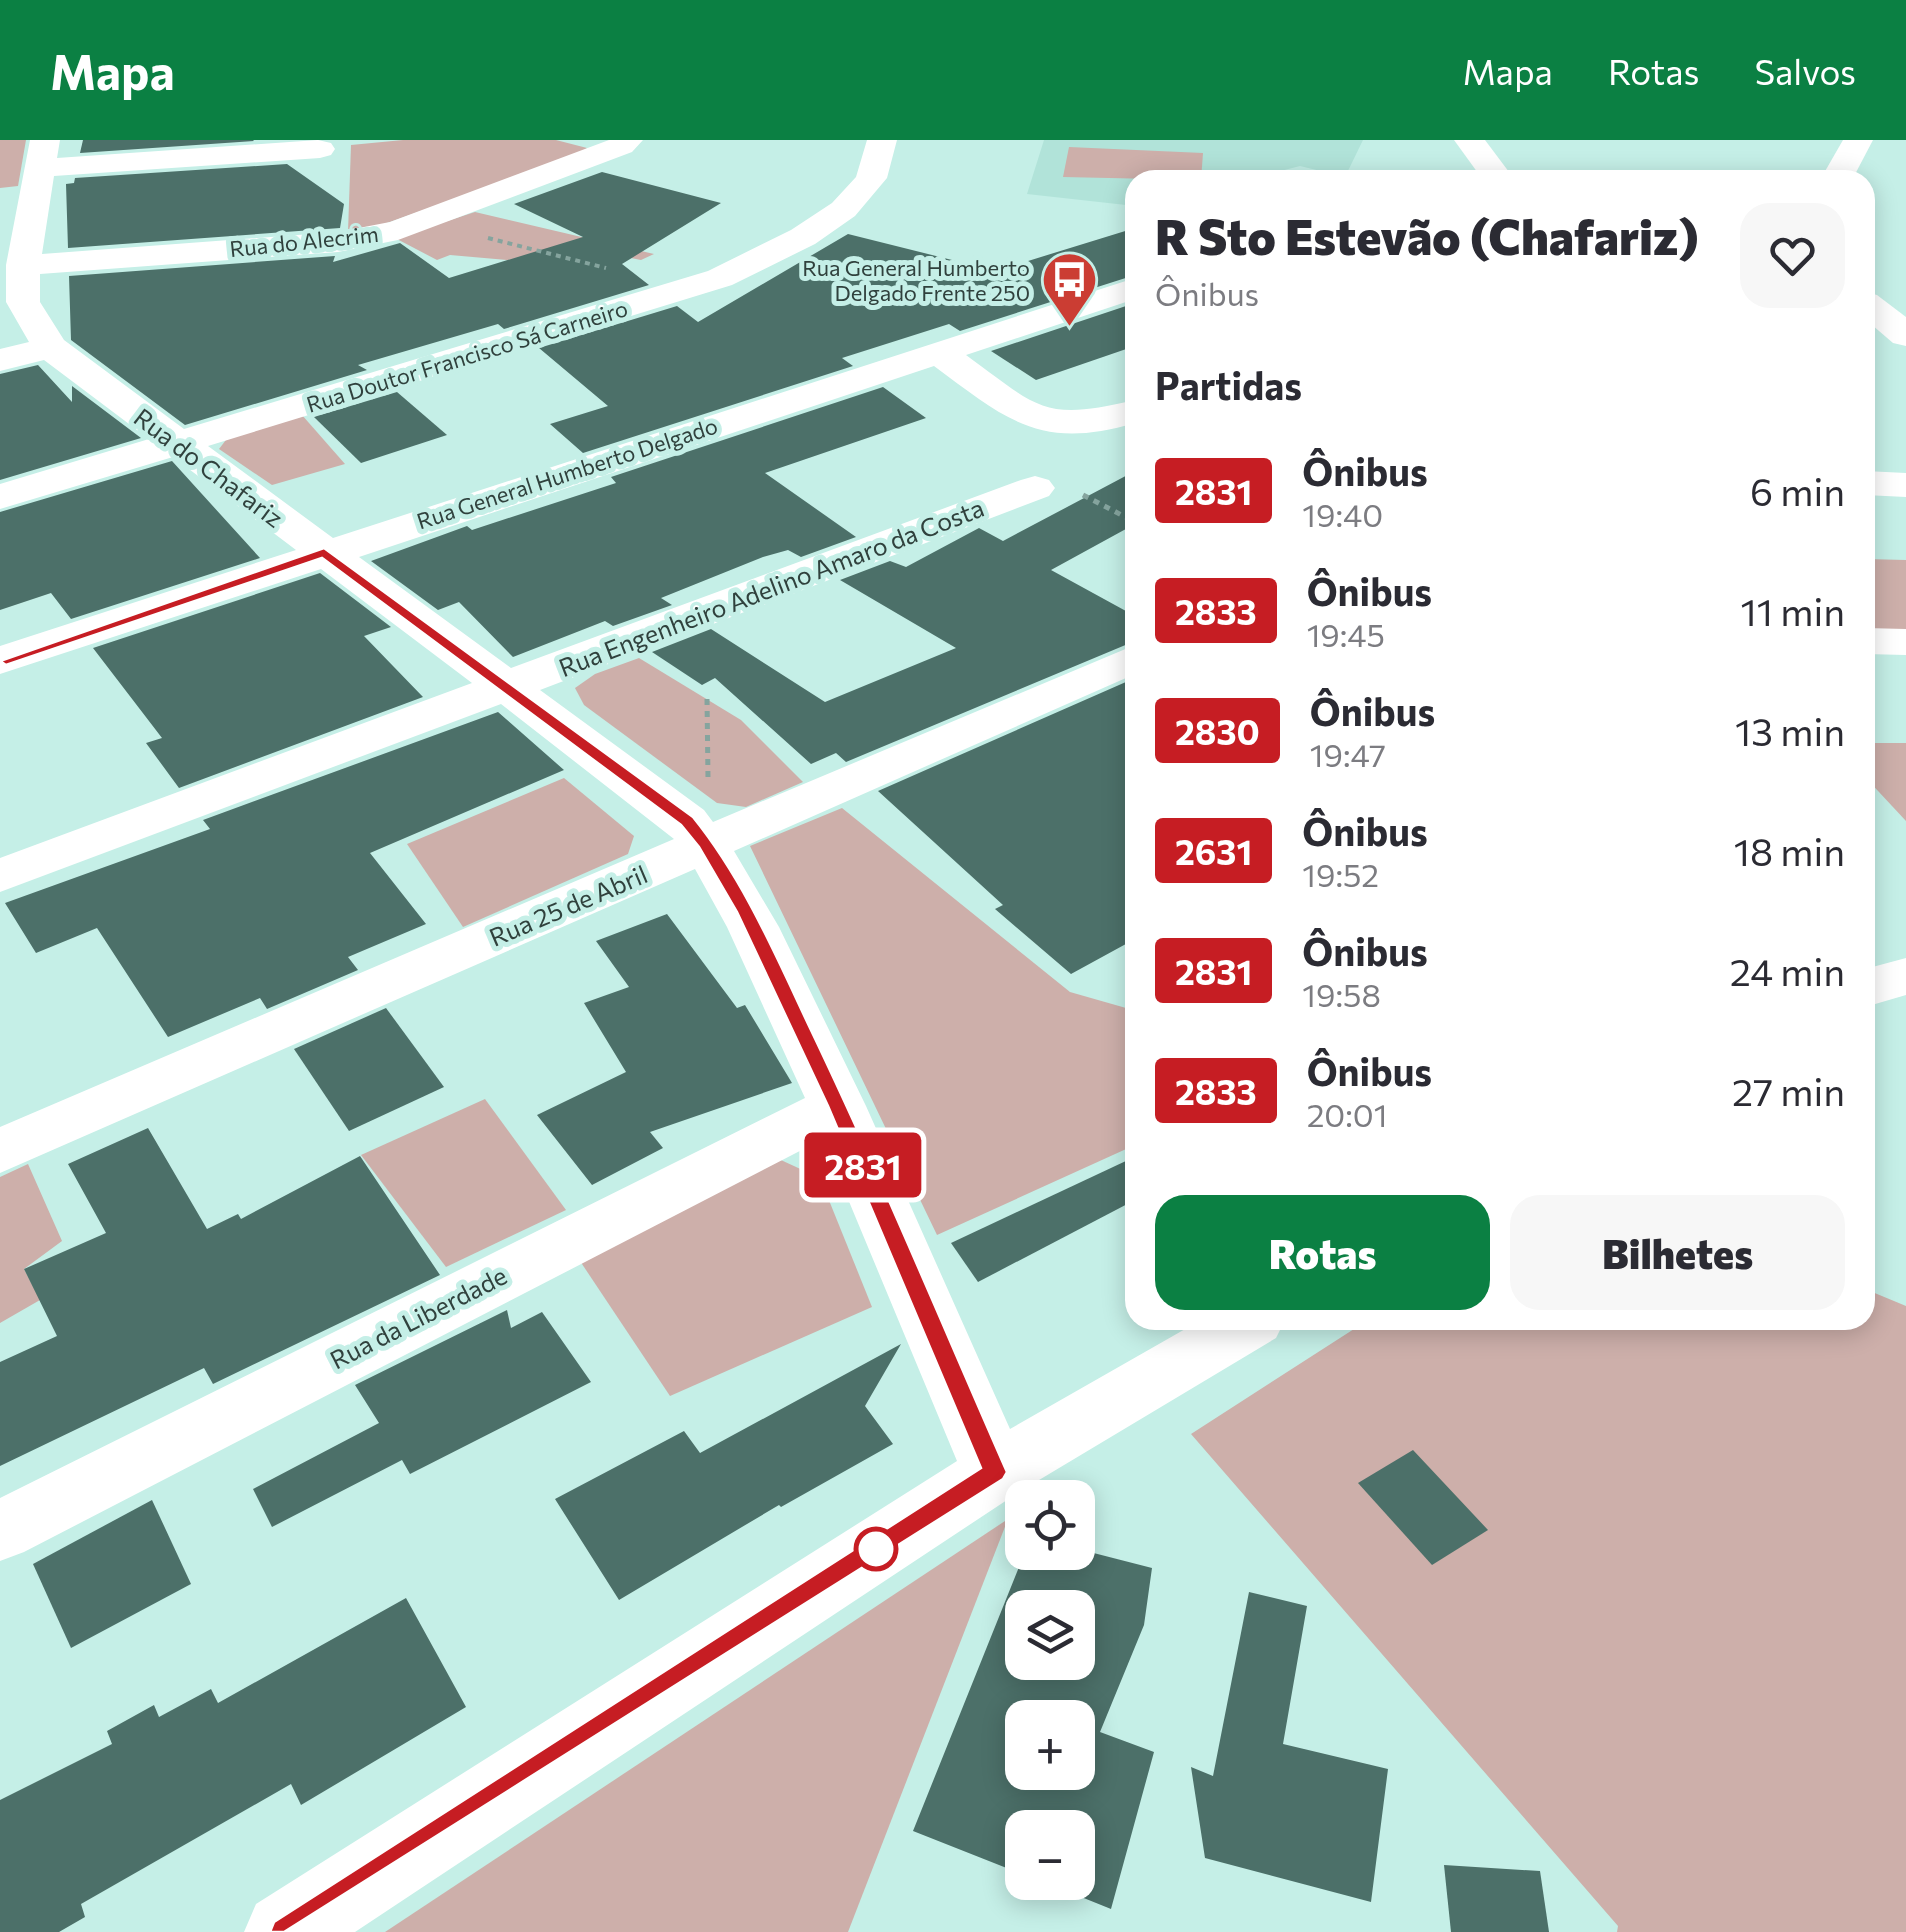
<!DOCTYPE html>
<html lang="pt">
<meta charset="utf-8">
<style>
body{margin:0;font-family:Commissioner,sans-serif;background:#f7f7f7;color:#2b2b33;height:100vh;display:flex;flex-direction:column;font-size:38px;white-space:nowrap}
*{box-sizing:border-box;margin:0}
p{font-size:32px;color:#7c7c81}
.icon{flex:none;width:55px;height:55px;fill:none;stroke:currentColor;stroke-width:2;stroke-linecap:round;stroke-linejoin:round}
.map{position:relative;flex:1;overflow:hidden}
.panel{position:absolute;left:1125px;top:30px;width:750px;height:1160px;display:flex;flex-direction:column;background:#fff;border-radius:30px;box-shadow:0 5px 25px #0003}
.panel>*{flex:none}
.badge{padding:0 20px;border-radius:8px;font-size:35px;line-height:65px}
.buttons{position:absolute;left:1005px;top:1340px;display:grid;gap:20px}
.buttons a{display:grid;place-items:center;width:90px;height:90px;border-radius:20px;background:#fff;box-shadow:0 5px 25px #0003;font-size:50px}
.map>.badge{position:absolute;translate:-50% -50%;box-shadow:0 0 0 5px #fff}
h2{padding:0 30px;font-size:38px;line-height:90px}
.round{display:grid;place-items:center;flex:none;width:105px;height:105px;border-radius:30px;background:#f7f7f7}
.head{display:flex;align-items:center;justify-content:space-between;height:170px;padding:0 30px}
h1{font-size:48px;font-weight:800;line-height:75px}
.cta{display:flex;gap:20px;margin-top:auto;padding:20px 30px}
.cta a{flex:1;height:115px;border-radius:30px;background:#0b8043;color:#fff;font-size:40px;font-weight:800;line-height:115px;text-align:center}
.cta a+a{background:#f7f7f7;color:#2b2b33}
ul{padding:0;list-style:none}
li{display:flex;align-items:center;gap:30px;height:120px;padding:0 30px}
li div{flex:1}
li b{display:block;font-size:38px}
li em{font-style:normal}
li .badge{min-width:110px;font-weight:700;text-align:center}
header{display:flex;align-items:center;gap:60px;box-sizing:border-box;height:140px;padding:0 50px;background:#0b8043;color:#fff}
header strong{font-size:48px}
nav{display:flex;gap:55px;margin-inline-start:auto;font-size:35px}
.map>svg:first-child{display:block}
.built{fill:#b1e3d9}
.green{fill:#cdafaa}
.building{fill:#4c7069;fill-rule:evenodd}
.lines{fill:none;stroke-linecap:round;stroke-linejoin:round}
.path-far1{stroke:#85a49e;stroke-width:4;stroke-dasharray:5 5;stroke-linecap:butt}
.path{stroke:#85a49e;stroke-width:5;stroke-dasharray:6 6;stroke-linecap:butt}
.minor{fill:#fff;fill-rule:evenodd}
.line{fill:#c61d23;stroke:#fff;stroke-width:2.5}
.stop-dot{fill:#fff;stroke:#c61d23;stroke-width:5}
.labels{text-anchor:middle;dominant-baseline:central;stroke-width:10;stroke-linejoin:round;paint-order:stroke}
.far-street-label{font-size:22px;fill:#30413d;stroke:#c5efe7}
.far-poi-label{font-size:22px;fill:#30413d;stroke:#c5efe7;text-anchor:end}
.street-label{font-size:25px;fill:#30413d;stroke:#c5efe7}
</style>
<header>
<strong>Mapa</strong>
<nav><a>Mapa</a><a>Rotas</a><a>Salvos</a></nav>
</header>
<div class="map">
<svg width="1906" height="1792" viewBox="0 0 1906 1792">
<rect width="100%" height="100%" fill="#c5efe7"/>
<path class="built" d="M1044,0H1363L1345,37L1300,26L1245,40H1135V66L1027,54Z"/>
<g class="green">
<path d="M0,0H26L18,46L0,48Z"/>
<path d="M403,0H556L587,8L582,14L370,89L348,92L351,5Z"/>
<path d="M1069,7L1203,13L1201,40L1063,37Z"/>
<path d="M475,72L654,114L641,120L595,111L507,120L450,115L437,120L395,98Z"/>
<path d="M302,275L345,324L272,345L219,309L229,296Z"/>
<path d="M1865,419L1906,420V491L1865,490Z"/>
<path d="M639,518L741,580L803,642L746,667L717,663L584,565L575,548L595,534Z"/>
<path d="M1865,603H1906V681L1865,637Z"/>
<path d="M564,638L634,696L628,714L463,787L407,704Z"/>
<path d="M842,668L1070,852L1126,868L1135,867V1005L937,1095L750,706Z"/>
<path d="M485,959L566,1070L446,1127L361,1015Z"/>
<path d="M770,1015L820,1038L872,1167L670,1256L580,1121Z"/>
<path d="M28,1024L62,1101L24,1129L40,1160L0,1183V1037Z"/>
<path d="M1865,1149L1906,1166V1792H1617L1618,1786L1191,1294L1368,1180H1865Z"/>
<path d="M1008,1379L848,1792H385Z"/>
</g>
<g class="building">
<path d="M83,0H253L254,1L80,13Z"/>
<path d="M287,24L344,64L340,88L68,108L66,44L74,43L75,38Z"/>
<path d="M602,32L721,63L622,124L649,145L504,189L498,184L358,225L367,230L185,285L71,200L69,136L335,116L333,122L400,103L449,138L583,97L514,64Z"/>
<path d="M1135,88V135L960,191L949,184L842,218L853,226L583,313L550,284L608,266L539,208L677,166L698,182L848,94L980,127L976,137Z"/>
<path d="M1135,163V206L1036,240L991,211Z"/>
<path d="M38,225L72,262V246L141,298L0,340V234Z"/>
<path d="M883,247L926,278L765,333L856,397L801,417L788,410L763,417L661,458L672,465L613,486L605,481L513,517L459,462L438,470L371,421L467,386L472,390L616,343L611,337Z"/>
<path d="M397,252L447,295L361,323L314,277Z"/>
<path d="M172,321L260,418L71,479L51,453L0,470V372Z"/>
<path d="M1135,331V384L1051,430L1135,476V501L846,622L836,613L811,624L715,538L702,545L652,512L711,489L825,562L956,508L840,440L890,421L906,427L979,388L1003,401Z"/>
<path d="M320,433L391,487L364,496L423,557L179,648L146,603L162,598L93,508Z"/>
<path d="M1135,538V799L1071,834L995,769L1003,765L878,651Z"/>
<path d="M498,572L564,630L370,713L426,784L348,817L358,830L267,869L260,858L168,897L97,788L36,813L5,763L210,689L203,680Z"/>
<path d="M667,774L737,868L745,865L792,943L650,992L663,1008L592,1045L537,975L626,932L584,863L629,847L596,801Z"/>
<path d="M386,868L444,947L349,991L294,909Z"/>
<path d="M148,988L207,1089L238,1074L241,1079L360,1016L440,1135L213,1244L204,1228L0,1326V1222L57,1196L24,1129L106,1093L68,1024Z"/>
<path d="M1128,1020L1135,1033V1060L978,1142L951,1103Z"/>
<path d="M507,1170L511,1188L542,1172L591,1242L410,1334L402,1320L272,1387L253,1349L379,1283L355,1245Z"/>
<path d="M901,1204L865,1266L893,1304L781,1367L779,1365L619,1460L555,1359L684,1291L700,1313Z"/>
<path d="M1413,1310L1488,1390L1432,1425L1358,1343Z"/>
<path d="M152,1360L191,1444L71,1508L33,1424Z"/>
<path d="M1078,1409L1152,1428L1144,1485L1100,1592L1154,1612L1111,1769L1044,1742H1078V1688H1022V1734L913,1691L1025,1412H1078ZM1022,1468H1078V1522H1022ZM1022,1578H1078V1632H1022Z"/>
<path d="M1249,1452L1307,1466L1283,1604L1388,1629L1371,1762L1205,1718L1191,1627L1213,1636Z"/>
<path d="M406,1458L466,1567L301,1665L291,1644L81,1764L85,1777L59,1792H0V1660L112,1604L107,1591L154,1565L159,1577L211,1549L218,1563Z"/>
<path d="M1444,1725L1540,1731L1549,1792H1451Z"/>
</g>
<g class="lines">
<path class="path-far1" d="M488,98L606,128"/>
<g class="path">
<path d="M1083,355L1135,382"/>
<path d="M707,559L708,638"/>
</g>
<g class="minor">
<path d="M30,0H60L57,18L318,0L331,3L335,9L331,15L320,18L54,36L42,114L338,92L390,82L609,0H643L632,12L398,100L338,112L40,134V162L64,200L184,289L708,131L791,90L832,63L856,37L867,0H897L887,38L855,76L815,104L732,145L208,306L333,398L1135,138V159L966,215C1039,268 1043,282 1135,260V283C1040,311 1007,280 934,226L359,417L511,528L1021,340L1035,336L1049,340L1055,348L1049,356L540,550L704,670L713,682L1135,505V534L734,711L779,787L866,966L1010,1289L1201,1180H1285L1276,1198L1019,1352L355,1792H244L256,1764L957,1321L823,999L24,1412L0,1421V1358L805,958L727,787L695,729L0,1033V987L674,699L501,564L0,752V718L472,543L321,429L0,534V506L296,410L173,317L0,369V344L149,299L44,220L0,231V209L29,202L6,162V125Z"/>
<path d="M1454,0H1485L1515,40H1483Z"/>
<path d="M1843,0H1873L1852,40H1820Z"/>
<path d="M1865,152L1877,155L1906,177V206L1893,203L1865,179Z"/>
<path d="M1865,331L1906,333V357L1865,355Z"/>
<path d="M1865,488L1906,489V515L1865,514Z"/>
<path d="M1906,818V855L1865,867V829Z"/>
</g>
</g>
<path class="line" d="M324,408L693,677C744,740 776,816 810,888C880,1034 942,1184 1007,1332L1003,1339L284,1792H270L274,1782L981,1328L828,966L737,772L699,707L681,685L322,418L6,525L0,521Z"/>
<defs>
<symbol id="bus-pin" viewBox="-11 -11 22 30"><path d="M0 17L-7.5 6A9.5 9.5 0 1 1 7.5 6Z" fill="#cb3d33" stroke="#c5efe7"/><path d="M-5-6H5V4H4V6H2V4H-2V6H-4V4H-5ZM-3.5-4V0h7V-4ZM-3.5 1.2v1.5H-2V1.2ZM2 1.2v1.5H3.5V1.2Z" fill="#fff"/></symbol>
</defs>
<g fill-rule="evenodd">
<use href="#bus-pin" x="1038" y="108" width="63" height="86"/>
</g>
<circle class="stop-dot" cx="876" cy="1409" r="20"/>
<g class="labels">
<g class="far-street-label">
<text transform="translate(304 101) rotate(-6)">Rua do Alecrim</text>
<text transform="translate(467 216) rotate(-17)">Rua Doutor Francisco Sá Carneiro</text>
<text transform="translate(567 333) rotate(-18)">Rua General Humberto Delgado</text>
</g>
<g class="far-poi-label">
<text x="1030" y="127">Rua General Humberto<tspan x="1030" dy="25">Delgado Frente 250</tspan></text>
</g>
<g class="street-label">
<text transform="translate(209 327) rotate(37)">Rua do Chafariz</text>
<text transform="translate(771 447) rotate(-21)">Rua Engenheiro Adelino Amaro da Costa</text>
<text transform="translate(568 765) rotate(-23)">Rua 25 de Abril</text>
<text transform="translate(418 1177) rotate(-27)">Rua da Liberdade</text>
</g>
</g>
</svg>
<div class="buttons">
<a><svg class="icon" aria-label="locate" viewBox="0 0 24 24"><circle cx="12" cy="12" r="6"/><path d="M12 2v4M12 18v4M2 12h4M18 12h4"/></svg></a>
<a><svg class="icon" aria-label="layers" viewBox="0 0 24 24"><path d="M12 4l9 5-9 5-9-5zM3 14l9 5 9-5"/></svg></a>
<a>+</a>
<a>−</a>
</div>
<b class="badge" style="left:863px;top:1025px;background:#c61d23;color:#fff">2831</b>
<section class="panel">
<div class="head"><div><h1>R Sto Estevão (Chafariz)</h1><p>Ônibus</p></div><a class="round"><svg class="icon" aria-label="heart" viewBox="0 0 24 24"><path d="M12 20l-8-8c-3-5 5-10 8-4 3-6 11-1 8 4z"/></svg></a></div>
<h2>Partidas</h2>
<ul>
<li><span class="badge" style="background:#c61d23;color:#fff">2831</span><div><b>Ônibus</b><p>19:40</p></div><em>6 min</em></li>
<li><span class="badge" style="background:#c61d23;color:#fff">2833</span><div><b>Ônibus</b><p>19:45</p></div><em>11 min</em></li>
<li><span class="badge" style="background:#c61d23;color:#fff">2830</span><div><b>Ônibus</b><p>19:47</p></div><em>13 min</em></li>
<li><span class="badge" style="background:#c61d23;color:#fff">2631</span><div><b>Ônibus</b><p>19:52</p></div><em>18 min</em></li>
<li><span class="badge" style="background:#c61d23;color:#fff">2831</span><div><b>Ônibus</b><p>19:58</p></div><em>24 min</em></li>
<li><span class="badge" style="background:#c61d23;color:#fff">2833</span><div><b>Ônibus</b><p>20:01</p></div><em>27 min</em></li>
</ul>
<div class="cta"><a>Rotas</a><a>Bilhetes</a></div>
</section>
</div>
